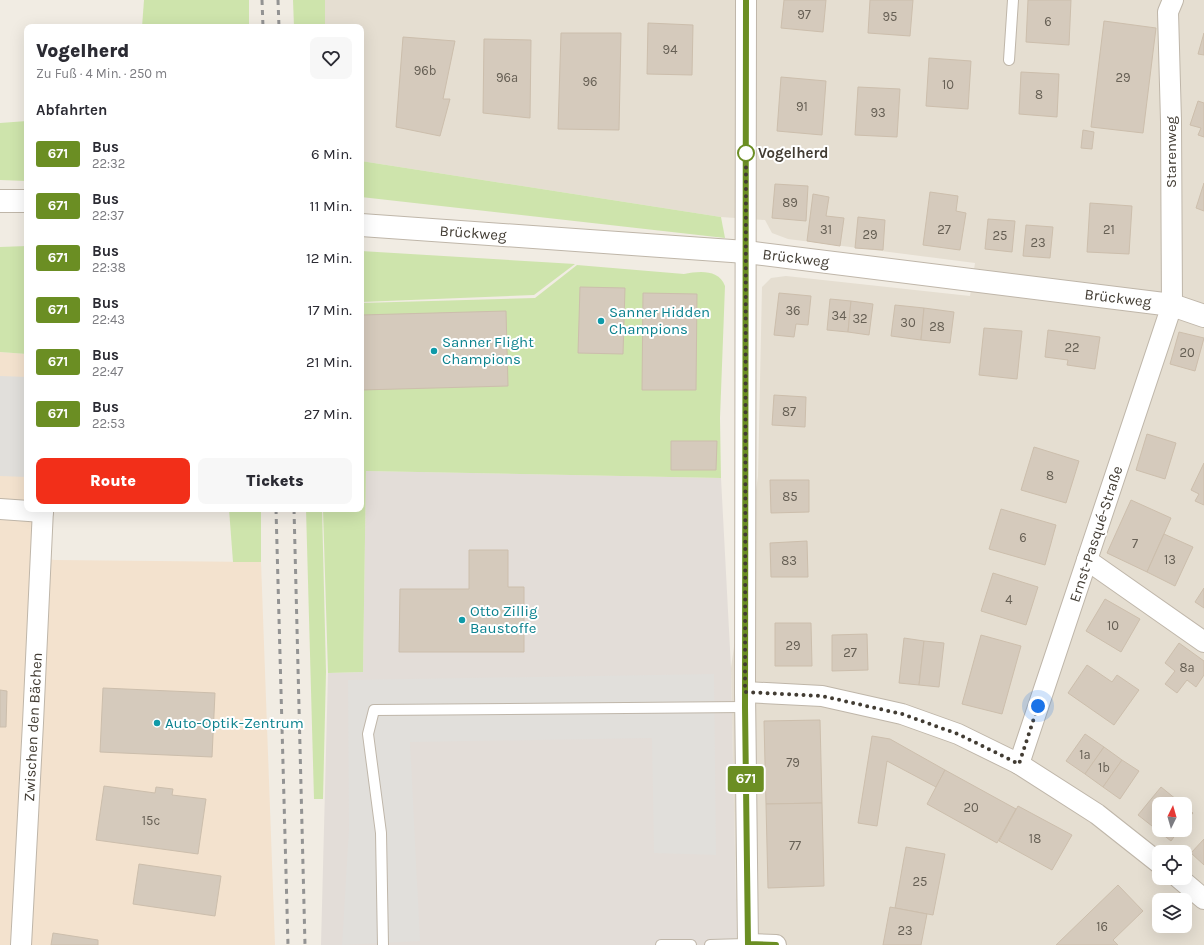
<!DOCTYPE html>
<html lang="de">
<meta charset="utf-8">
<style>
body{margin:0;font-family:Karla,sans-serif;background:#f7f7f7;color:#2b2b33;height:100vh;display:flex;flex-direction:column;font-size:15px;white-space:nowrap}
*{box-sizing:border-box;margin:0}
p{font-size:13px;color:#7c7c81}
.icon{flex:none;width:22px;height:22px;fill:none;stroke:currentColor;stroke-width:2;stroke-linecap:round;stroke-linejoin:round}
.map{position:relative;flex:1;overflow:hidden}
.drawer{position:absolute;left:24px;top:24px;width:340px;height:488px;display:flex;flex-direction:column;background:#fff;border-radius:8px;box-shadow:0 4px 16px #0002}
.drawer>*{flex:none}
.badge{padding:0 8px;border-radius:3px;font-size:14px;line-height:26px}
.needle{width:26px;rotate:5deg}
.fabs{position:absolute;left:1152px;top:797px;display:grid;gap:8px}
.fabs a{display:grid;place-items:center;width:40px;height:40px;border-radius:8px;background:#fff;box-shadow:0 4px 16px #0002;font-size:20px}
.you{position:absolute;width:20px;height:20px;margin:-10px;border:3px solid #fff;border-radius:50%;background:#1a73e8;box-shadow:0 0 0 6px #1a73e833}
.map>.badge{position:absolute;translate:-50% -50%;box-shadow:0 0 0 2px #fff}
h2{padding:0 12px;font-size:15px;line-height:36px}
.round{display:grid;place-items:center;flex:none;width:42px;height:42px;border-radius:8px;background:#f7f7f7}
.headline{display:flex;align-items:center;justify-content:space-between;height:68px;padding:0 12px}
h1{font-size:19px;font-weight:800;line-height:30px}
.cta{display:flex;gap:8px;margin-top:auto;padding:8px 12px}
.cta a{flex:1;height:46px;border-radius:8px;background:#f22f19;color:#fff;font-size:16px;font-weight:800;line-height:46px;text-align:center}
.cta a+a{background:#f7f7f7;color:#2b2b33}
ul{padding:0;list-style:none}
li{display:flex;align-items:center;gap:12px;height:52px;padding:0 12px}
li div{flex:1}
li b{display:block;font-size:15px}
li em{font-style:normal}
li .badge{min-width:44px;font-weight:700;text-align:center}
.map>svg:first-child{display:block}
.residential{fill:#e5ded1;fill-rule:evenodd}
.commercial{fill:#f3e2ce}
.industrial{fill:#e3ddd8}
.green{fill:#cee4ac}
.parking{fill:#e1dfdb}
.building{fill:#d5cabc;stroke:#ccbeac}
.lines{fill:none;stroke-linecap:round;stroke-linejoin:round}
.service-casing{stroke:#bfb6a9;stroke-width:12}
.minor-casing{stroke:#bfb6a9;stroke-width:22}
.tertiary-casing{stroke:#bfb6a9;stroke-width:24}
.service{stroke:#fff;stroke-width:10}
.minor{stroke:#fff;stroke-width:20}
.tertiary{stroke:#fff;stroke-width:22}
.rail{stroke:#939393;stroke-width:3;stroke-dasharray:5 5;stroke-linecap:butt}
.line-casing{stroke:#fff;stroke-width:9}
.line{stroke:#6b8e23;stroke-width:6}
.walk{stroke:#423c33;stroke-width:4;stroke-dasharray:0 7.2}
.stop-dot{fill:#fff;stroke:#6b8e23;stroke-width:2}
.culture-dot{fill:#0f9aa8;stroke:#fff;stroke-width:1.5}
.labels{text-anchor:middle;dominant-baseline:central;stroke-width:4;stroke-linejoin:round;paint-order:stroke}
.number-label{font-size:13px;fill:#676055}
.street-label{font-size:15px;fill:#423c33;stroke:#fff}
.stop-label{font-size:15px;font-weight:bold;fill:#423c33;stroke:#fff;text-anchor:start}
.culture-label{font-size:15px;fill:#0d838f;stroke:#fff;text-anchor:start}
</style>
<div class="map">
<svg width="1204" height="945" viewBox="0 0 1204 945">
<rect width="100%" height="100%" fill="#f1ece3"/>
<path class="residential" d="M325,0H1204V945H737L731,668L758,476L762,287L771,278L786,276L970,296L975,263L788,239L772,233L765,220L721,217L361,161V27H325ZM1159,804H1185V830H1159ZM1159,852H1185V878H1159ZM1159,900H1185V926H1159Z"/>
<path class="commercial" d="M0,352L27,354V509H35L31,557L55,560L261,562L275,945H0Z"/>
<path class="industrial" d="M366,471L721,478L731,668L737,945H321L328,673L363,672Z"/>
<g class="green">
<path d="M144,0H249V27H142Z"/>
<path d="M293,0H325V27H294Z"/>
<path d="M27,121V181L0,180V123Z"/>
<path d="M361,161L721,217L725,238L361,197Z"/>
<path d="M27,246V354L0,352V247Z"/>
<path d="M361,251L575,264L534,295L361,302Z"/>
<path d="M577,265L684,274C699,271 719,269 725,286L720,418L721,478L366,471L363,672L328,673L323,509H361V303L535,298Z"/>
<path d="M229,509H261V562H233Z"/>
<path d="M306,509H322L326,672L323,799H314Z"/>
</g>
<g class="parking">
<path d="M0,376L27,377V477L0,476Z"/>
<path d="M714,674L716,855L654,853L652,738L410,742L420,941L342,945L349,829L348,680Z"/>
</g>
<g class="building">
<path d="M784,0H826L823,32L781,28Z"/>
<path d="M870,0H913L910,36L868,33Z"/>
<path d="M1028,0H1071L1069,45L1026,42Z"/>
<path d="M1104,21L1156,28L1143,133L1091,127Z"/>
<path d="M648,23L693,25L692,75L647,74Z"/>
<path d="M561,33H621L619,130L558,129Z"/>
<path d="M1204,33V55L1198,54Z"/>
<path d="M403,37L455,41L443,99H450L440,136L396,127Z"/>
<path d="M484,39L531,40L530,118L483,113Z"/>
<path d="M929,58L971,61L968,109L926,106Z"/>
<path d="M1021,72L1059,74L1057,117L1019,114Z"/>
<path d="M781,77L826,81L822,135L777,131Z"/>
<path d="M858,87L900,89L897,137L855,135Z"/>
<path d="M1198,101L1204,103V137L1198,135L1201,128L1190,125Z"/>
<path d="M1083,130L1094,132L1092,149L1081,148Z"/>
<path d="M1204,183V211L1196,208Z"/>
<path d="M775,184L808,186L806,221L772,218Z"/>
<path d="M930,192L958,196L956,211L966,213L960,250L923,245Z"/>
<path d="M813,194L829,197L826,216L844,218L840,246L807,241Z"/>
<path d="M1090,203L1132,206L1129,254L1087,252Z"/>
<path d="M858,217L885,220L883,250L855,248Z"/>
<path d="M988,219L1015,221L1012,252L985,249Z"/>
<path d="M1026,225L1053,227L1050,258L1023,256Z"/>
<path d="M580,287L625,288L623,354L578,353Z"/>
<path d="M643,293L697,294L696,390H642Z"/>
<path d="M779,293L811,296L808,325L796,324L794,337L774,335Z"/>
<path d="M830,299L851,301L848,332L827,330Z"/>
<path d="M851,301L873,304L869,335L848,332Z"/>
<path d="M895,305L924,308L921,340L891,336Z"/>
<path d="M924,308L954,312L950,343L921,340Z"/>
<path d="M506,311L508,386L361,390V315Z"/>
<path d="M984,328L1022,331L1017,379L979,375Z"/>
<path d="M1048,330L1100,337L1095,369L1067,365L1068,360L1045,357Z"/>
<path d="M1179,332L1204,338L1195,371L1170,364Z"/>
<path d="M774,395L806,397L805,427L772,425Z"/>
<path d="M1147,434L1176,443L1165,479L1136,470Z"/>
<path d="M671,441H717L716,470H671Z"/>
<path d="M1034,447L1079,461L1066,503L1021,490Z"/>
<path d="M1204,463V505L1195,501L1199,494L1191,490Z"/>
<path d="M770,480H809V512L771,513Z"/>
<path d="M1131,500L1171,518L1147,572L1107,553Z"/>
<path d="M1001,509L1056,525L1045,565L989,549Z"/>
<path d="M1164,534L1193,547L1175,586L1147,572Z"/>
<path d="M807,541L808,577H771L770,543Z"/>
<path d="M469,550H508V587H524V652H399L400,589H469Z"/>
<path d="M993,573L1038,587L1026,625L981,611Z"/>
<path d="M1204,588V608L1195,602Z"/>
<path d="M1105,599L1140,619L1121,652L1086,631Z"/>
<path d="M775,623H811L812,666H775Z"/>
<path d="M867,634L868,670L832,671V635Z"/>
<path d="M981,635L1021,646L1002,714L962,704Z"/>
<path d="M904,638L924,641L919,685L899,683Z"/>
<path d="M924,641L944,643L939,687L919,685Z"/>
<path d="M1179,643L1204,661V675L1196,687L1187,680L1177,693L1165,684L1175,671L1165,663Z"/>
<path d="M1087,665L1112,682L1117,675L1139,690L1114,725L1068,693Z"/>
<path d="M103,688L215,693L212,757L100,752Z"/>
<path d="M0,690L7,691L6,727H0Z"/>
<path d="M820,720L822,803L766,804L764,721Z"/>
<path d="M1085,734L1104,747L1085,774L1066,761Z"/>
<path d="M872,736L890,739L945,770L936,787L887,761L877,826L858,823Z"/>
<path d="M1104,747L1122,760L1103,787L1085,774Z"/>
<path d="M1122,760L1139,771L1120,799L1103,787Z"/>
<path d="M945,770L1016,809L997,843L927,804Z"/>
<path d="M104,786L155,793L156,787L173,789L172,795L206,799L198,854L96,840Z"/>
<path d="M1161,787L1182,804H1159V830H1179L1171,841L1138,815Z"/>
<path d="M822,803L824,886L768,888L766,804Z"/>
<path d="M1018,806L1072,835L1052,870L999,841Z"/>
<path d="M1185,806L1193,813L1185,822Z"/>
<path d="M1204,839V865L1191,853Z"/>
<path d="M906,847L945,854L933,915L895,908Z"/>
<path d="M139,864L221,876L215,916L133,904Z"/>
<path d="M1118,885L1143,911L1113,940L1118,945H1056Z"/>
<path d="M890,907L927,914L921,945H883Z"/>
<path d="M53,933L98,940V945H51Z"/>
</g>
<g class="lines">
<defs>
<g id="service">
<path d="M1009,60L1013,0"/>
<path d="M383,945L381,833L368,734L374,710L745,707"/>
<path d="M661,945H691"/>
<path d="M710,945L747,944"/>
</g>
<g id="minor">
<path d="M746,0L745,692L748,945"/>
<path d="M0,509L43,512"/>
<path d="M1087,560L1204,642"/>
<path d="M745,692L822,696L902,714L958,734L1019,764L1097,814L1159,863"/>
<path d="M1019,764L1172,305L1171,121L1168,12L1173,0"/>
<path d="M1179,878L1204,899"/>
<path d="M747,944L776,945"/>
<path d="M21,945L33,723L43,509"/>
</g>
<g id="tertiary">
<path d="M0,201H27"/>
<path d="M361,225L746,252L1172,305L1204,316"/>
</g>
</defs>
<use href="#service" class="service-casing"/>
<use href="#minor" class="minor-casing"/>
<use href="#tertiary" class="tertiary-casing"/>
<use href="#service" class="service"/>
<use href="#minor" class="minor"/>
<use href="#tertiary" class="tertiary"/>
<g class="rail">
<path d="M262,0L263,27"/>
<path d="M278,0L279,27"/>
<path d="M276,509L288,945"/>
<path d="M294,509L305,945"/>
</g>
</g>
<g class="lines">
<defs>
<path id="line" d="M746,0L745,707L748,944L776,945"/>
</defs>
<use href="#line" class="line-casing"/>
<use href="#line" class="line"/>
<path class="walk" d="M746,153L745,692L822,696L902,714L958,734L1019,764L1038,706"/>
</g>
<circle class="stop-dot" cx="746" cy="153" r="8"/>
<g class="culture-dot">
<circle cx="601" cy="321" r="4"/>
<circle cx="434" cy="351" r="4"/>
<circle cx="462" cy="620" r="4"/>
<circle cx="157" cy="723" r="4"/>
</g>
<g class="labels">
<g class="number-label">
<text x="804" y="14">97</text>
<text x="890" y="16">95</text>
<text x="1048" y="21">6</text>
<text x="670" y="49">94</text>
<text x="425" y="70">96b</text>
<text x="507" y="77">96a</text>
<text x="1123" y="77">29</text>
<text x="590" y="81">96</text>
<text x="948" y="84">10</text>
<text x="1039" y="94">8</text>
<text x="802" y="106">91</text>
<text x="878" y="112">93</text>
<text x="790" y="202">89</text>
<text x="826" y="229">31</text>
<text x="944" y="229">27</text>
<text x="1109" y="229">21</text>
<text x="870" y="234">29</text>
<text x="1000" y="235">25</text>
<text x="1038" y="242">23</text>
<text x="793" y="310">36</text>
<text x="839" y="315">34</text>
<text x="860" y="318">32</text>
<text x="908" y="322">30</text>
<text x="937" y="326">28</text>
<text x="1072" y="347">22</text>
<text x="1187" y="352">20</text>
<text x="789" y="411">87</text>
<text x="1050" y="475">8</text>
<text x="790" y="496">85</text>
<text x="1023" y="537">6</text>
<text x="1135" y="543">7</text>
<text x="1170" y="559">13</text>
<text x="789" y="560">83</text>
<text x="1009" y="599">4</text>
<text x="1113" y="625">10</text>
<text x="793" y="645">29</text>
<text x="850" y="652">27</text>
<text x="1187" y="667">8a</text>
<text x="1085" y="754">1a</text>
<text x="793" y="762">79</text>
<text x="1104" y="767">1b</text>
<text x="971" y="807">20</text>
<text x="151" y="820">15c</text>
<text x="1035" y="838">18</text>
<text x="795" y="845">77</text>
<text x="920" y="881">25</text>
<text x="1102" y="926">16</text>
<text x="905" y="930">23</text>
</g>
<g class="street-label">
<text transform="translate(1171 152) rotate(-90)">Starenweg</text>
<text transform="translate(473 233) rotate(4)">Brückweg</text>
<text transform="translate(796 258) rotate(7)">Brückweg</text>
<text transform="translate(1118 298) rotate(7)">Brückweg</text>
<text transform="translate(1096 534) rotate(-72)">Ernst-Pasqué-Straße</text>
<text transform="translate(33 727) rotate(-87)">Zwischen den Bächen</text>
</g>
<g class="stop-label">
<text x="758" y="153">Vogelherd</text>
</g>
<g class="culture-label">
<text x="609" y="312">Sanner Hidden<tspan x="609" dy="17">Champions</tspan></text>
<text x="442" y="342">Sanner Flight<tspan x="442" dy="17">Champions</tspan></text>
<text x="470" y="611">Otto Zillig<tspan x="470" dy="17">Baustoffe</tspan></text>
<text x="165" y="723">Auto-Optik-Zentrum</text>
</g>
</g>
</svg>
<div class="fabs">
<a><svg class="needle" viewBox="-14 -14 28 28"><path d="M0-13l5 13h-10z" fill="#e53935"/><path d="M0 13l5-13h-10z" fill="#7c7c81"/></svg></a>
<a><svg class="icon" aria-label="locate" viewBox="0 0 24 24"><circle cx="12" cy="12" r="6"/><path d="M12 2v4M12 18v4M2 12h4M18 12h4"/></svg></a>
<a><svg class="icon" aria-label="layers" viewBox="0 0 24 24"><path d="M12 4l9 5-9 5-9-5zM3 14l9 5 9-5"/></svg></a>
</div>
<div class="you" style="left:1038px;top:706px"></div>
<b class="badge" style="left:746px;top:779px;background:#6b8e23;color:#fff">671</b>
<section class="drawer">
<div class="headline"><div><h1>Vogelherd</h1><p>Zu Fuß · 4 Min. · 250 m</p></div><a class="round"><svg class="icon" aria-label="heart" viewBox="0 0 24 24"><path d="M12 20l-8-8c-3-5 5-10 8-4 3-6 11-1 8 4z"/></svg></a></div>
<h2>Abfahrten</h2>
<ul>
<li><span class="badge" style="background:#6b8e23;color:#fff">671</span><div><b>Bus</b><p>22:32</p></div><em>6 Min.</em></li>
<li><span class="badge" style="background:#6b8e23;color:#fff">671</span><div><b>Bus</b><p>22:37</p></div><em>11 Min.</em></li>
<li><span class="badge" style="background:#6b8e23;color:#fff">671</span><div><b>Bus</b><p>22:38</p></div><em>12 Min.</em></li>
<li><span class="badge" style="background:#6b8e23;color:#fff">671</span><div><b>Bus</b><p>22:43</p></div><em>17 Min.</em></li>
<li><span class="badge" style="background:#6b8e23;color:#fff">671</span><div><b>Bus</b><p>22:47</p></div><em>21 Min.</em></li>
<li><span class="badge" style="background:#6b8e23;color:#fff">671</span><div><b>Bus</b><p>22:53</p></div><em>27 Min.</em></li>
</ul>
<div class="cta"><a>Route</a><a>Tickets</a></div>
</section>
</div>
